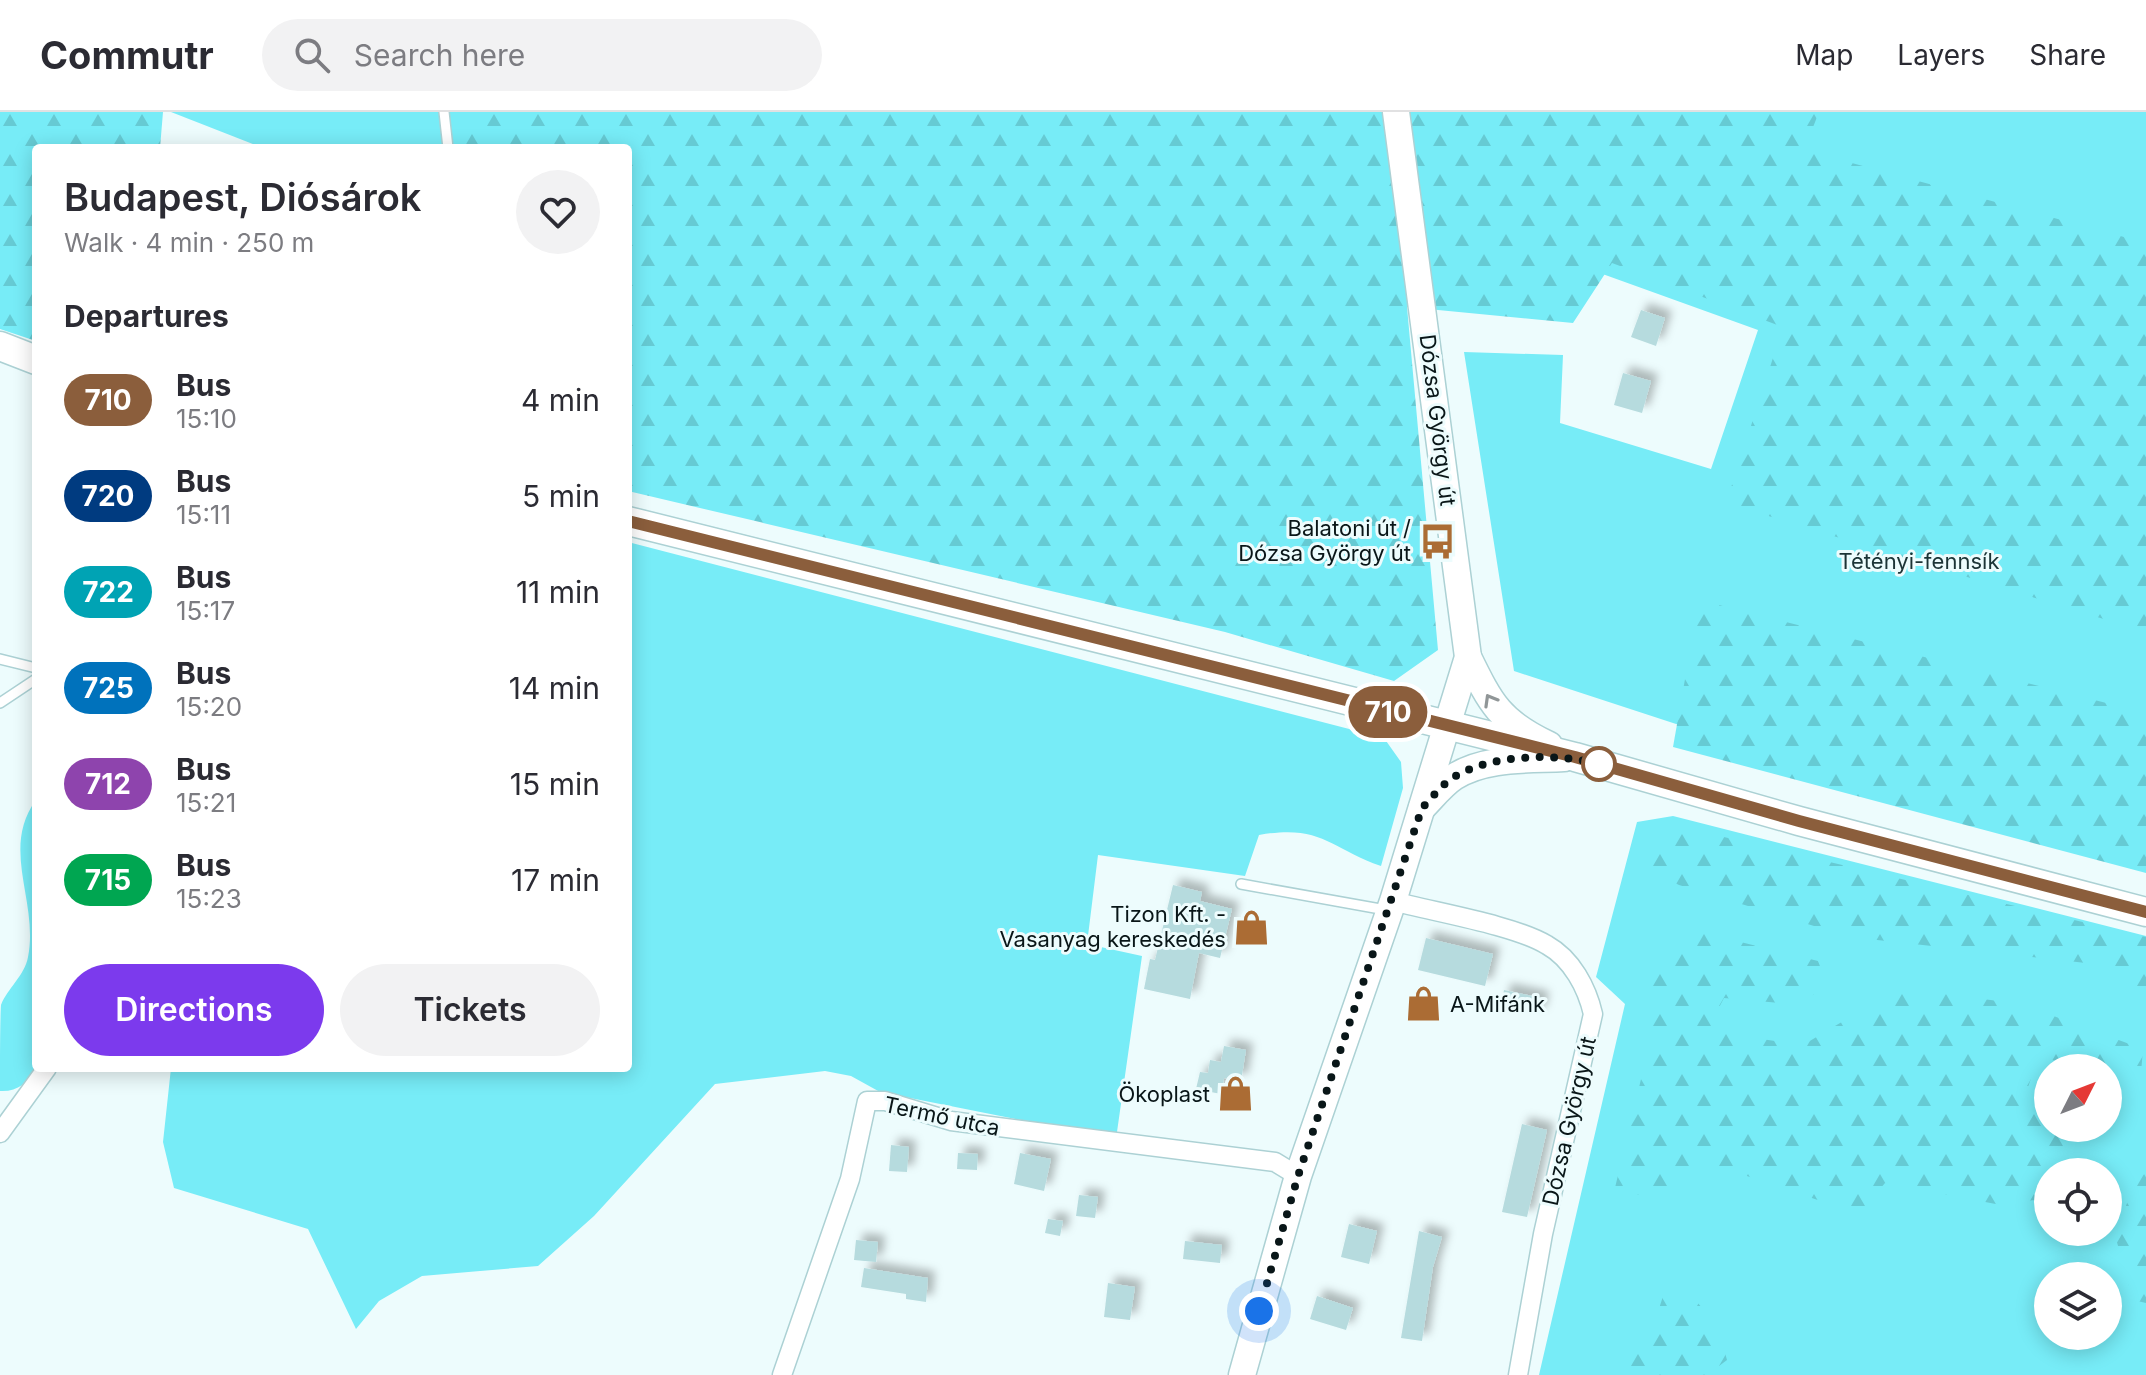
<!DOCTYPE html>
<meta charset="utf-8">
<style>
body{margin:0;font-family:Inter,sans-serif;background:#f2f2f3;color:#2b2b33;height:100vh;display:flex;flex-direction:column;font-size:30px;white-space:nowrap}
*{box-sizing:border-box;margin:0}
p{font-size:26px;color:#7c7c81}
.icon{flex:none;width:44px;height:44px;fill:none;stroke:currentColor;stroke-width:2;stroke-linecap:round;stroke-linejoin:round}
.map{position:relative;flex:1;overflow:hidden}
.side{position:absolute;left:32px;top:32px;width:600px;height:928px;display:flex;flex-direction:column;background:#fff;border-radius:8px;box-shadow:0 4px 20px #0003}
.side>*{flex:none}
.badge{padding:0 16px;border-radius:26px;font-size:28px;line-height:52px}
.needle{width:52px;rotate:48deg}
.buttons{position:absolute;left:2034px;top:942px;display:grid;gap:16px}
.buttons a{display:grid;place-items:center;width:88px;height:88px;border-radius:50%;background:#fff;box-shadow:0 4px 20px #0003;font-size:40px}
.you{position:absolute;width:40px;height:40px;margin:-20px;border:6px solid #fff;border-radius:50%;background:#1a73e8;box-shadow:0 0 0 12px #1a73e833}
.map>.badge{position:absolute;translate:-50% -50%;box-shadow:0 0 0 4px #fff}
h2{padding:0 32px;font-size:30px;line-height:72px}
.round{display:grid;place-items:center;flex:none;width:84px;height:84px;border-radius:42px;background:#f2f2f3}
.head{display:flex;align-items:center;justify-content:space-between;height:136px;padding:0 32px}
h1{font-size:38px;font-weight:600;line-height:60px}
.primary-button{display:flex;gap:16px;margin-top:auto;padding:16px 32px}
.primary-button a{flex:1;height:92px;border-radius:48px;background:#7c3aed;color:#fff;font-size:32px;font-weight:600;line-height:92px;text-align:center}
.primary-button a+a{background:#f2f2f3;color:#2b2b33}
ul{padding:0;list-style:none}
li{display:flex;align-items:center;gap:24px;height:96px;padding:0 32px}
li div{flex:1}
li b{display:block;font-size:30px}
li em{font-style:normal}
li .badge{min-width:88px;font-weight:700;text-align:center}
header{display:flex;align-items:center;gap:48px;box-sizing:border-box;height:112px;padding:0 40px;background:#fff;border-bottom:2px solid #e1e1e2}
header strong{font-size:38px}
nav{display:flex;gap:44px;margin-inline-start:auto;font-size:28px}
.search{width:560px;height:72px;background:#f2f2f3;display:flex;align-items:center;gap:20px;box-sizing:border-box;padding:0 28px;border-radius:44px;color:#7c7c81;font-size:30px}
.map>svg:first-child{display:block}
.grass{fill:#77ecf7;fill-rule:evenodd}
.forest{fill:url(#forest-firs)}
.building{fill:#b6dbde;filter:url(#shadow)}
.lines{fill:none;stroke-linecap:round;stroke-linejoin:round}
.lane-casing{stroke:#acd1d4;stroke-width:12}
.street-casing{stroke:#acd1d4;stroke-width:21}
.secondary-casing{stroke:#acd1d4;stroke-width:29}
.primary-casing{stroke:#acd1d4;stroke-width:31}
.lane{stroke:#fff;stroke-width:9}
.street{stroke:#fff;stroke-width:18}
.secondary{stroke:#fff;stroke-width:26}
.primary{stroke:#fff;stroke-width:28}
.oneway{stroke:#909697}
.line-casing{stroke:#fff;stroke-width:18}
.line{stroke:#8b5e3c;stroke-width:12}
.walk{stroke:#091618;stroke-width:8;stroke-dasharray:0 14.4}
.stop-dot{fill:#fff;stroke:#8b5e3c;stroke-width:4}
.labels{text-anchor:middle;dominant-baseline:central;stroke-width:6;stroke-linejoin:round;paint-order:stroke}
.street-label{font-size:22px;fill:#091618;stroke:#edfcfd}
.poi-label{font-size:22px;fill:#091618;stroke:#edfcfd;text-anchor:end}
.park-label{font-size:22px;fill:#1b3436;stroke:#edfcfd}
</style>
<header>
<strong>Commutr</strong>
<div class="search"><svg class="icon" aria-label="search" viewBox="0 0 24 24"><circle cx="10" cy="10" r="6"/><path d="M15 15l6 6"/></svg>Search here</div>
<nav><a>Map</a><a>Layers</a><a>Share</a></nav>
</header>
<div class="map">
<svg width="2146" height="1263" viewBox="0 0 2146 1263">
<defs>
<pattern id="forest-firs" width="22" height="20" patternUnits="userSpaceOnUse" patternTransform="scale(2)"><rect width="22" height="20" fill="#77ecf7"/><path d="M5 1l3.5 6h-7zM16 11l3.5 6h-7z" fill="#66cad3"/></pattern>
<filter id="shadow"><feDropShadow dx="7" dy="-7" stdDeviation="4" flood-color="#0004"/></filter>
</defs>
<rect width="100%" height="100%" fill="#edfcfd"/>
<g class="grass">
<path d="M171,0H463V36H263Z"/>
<path d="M1415,0H2146V751L1915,690L1514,559L1464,240L1563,243L1560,311L1711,357L1758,218L1597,160Z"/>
<path d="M628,430L1384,626L1401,650L1403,676L1381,754C1328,735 1321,712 1259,723L1245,764L1098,743L1087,832L1142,844L1116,1027L880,980L851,964L825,959L715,972L594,1104L538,1154L422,1164L379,1189L356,1217L308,1117L174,1076L163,1030L171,956H628Z"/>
<path d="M36,688V956C28,971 17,980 0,979C0,961 0,907 1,893C7,877 25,863 28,845C39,790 0,737 36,688Z"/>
<path d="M1673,704L2146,824V1263H1539L1625,892L1596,865L1637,710ZM2048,956H2108V1016H2048ZM2048,1060H2108V1120H2048ZM2048,1164H2108V1224H2048Z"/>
</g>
<g class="forest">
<path d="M0,0H163L160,36H36V229L0,217Z"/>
<path d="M463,0H1819L1804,38L2146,131V520L1726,391L1783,215L1612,151L1573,211L1407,195L1438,538L1394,569L1225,520L628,379V36H463Z"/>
<path d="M1699,488L2146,601V761L1673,635Z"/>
<path d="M1673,713L2146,825V879L2086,851L1850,825L1679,773L1653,760L1643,738Z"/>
<path d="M1696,819L1818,849L1826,870L1803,893L1724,886L1715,903L1741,924L1803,933L1899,876L2021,892L2143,937L2141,961L2038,946L2027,978L2048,991V1016H2080L2067,1060H2048V1086L2001,1093L1885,1071L1859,1102L1697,1047L1660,1085L1614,1080L1653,917L1645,851Z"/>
<path d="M2146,1059V1191L2133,1188L2115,1123L2132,1078Z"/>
<path d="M1679,1175C1704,1191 1720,1219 1727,1248L1707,1263H1618L1632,1223C1659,1219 1655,1204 1664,1182Z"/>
</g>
<g class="building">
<path d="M1641,198L1665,206L1656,234L1631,225Z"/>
<path d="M1623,261L1651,269L1642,301L1614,293Z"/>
<path d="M1173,773L1202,780L1200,789L1232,797L1220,846L1199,841L1190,887L1144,877L1150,847L1155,848Z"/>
<path d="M1426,826L1493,842L1485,874L1418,858Z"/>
<path d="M1504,878L1542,886L1539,902L1501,895Z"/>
<path d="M1224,934L1246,938L1241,969L1224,966L1221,982L1196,977L1200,960L1208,961L1210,948L1221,950Z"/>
<path d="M1522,1012L1547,1018L1527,1105L1502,1100Z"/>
<path d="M891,1033L909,1035L907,1060L889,1059Z"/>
<path d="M958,1041L978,1042L977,1058L957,1057Z"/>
<path d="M1020,1041L1051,1047L1044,1079L1014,1072Z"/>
<path d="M1079,1083L1098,1085L1095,1106L1076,1104Z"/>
<path d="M1048,1107L1063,1109L1060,1124L1045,1121Z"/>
<path d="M1349,1112L1377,1119L1369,1152L1341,1145Z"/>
<path d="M1419,1119L1442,1125L1433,1155L1422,1229L1401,1226Z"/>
<path d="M856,1128L878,1130L876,1150L854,1148Z"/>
<path d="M1185,1129L1222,1133L1220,1151L1183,1147Z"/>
<path d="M864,1156L928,1166L926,1190L906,1187V1182L861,1175Z"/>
<path d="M1108,1171L1135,1175L1130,1208L1104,1205Z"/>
<path d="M1317,1184L1353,1196L1346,1218L1310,1207Z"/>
</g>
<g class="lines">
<defs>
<g id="lane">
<path d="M444,0L448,36"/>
<path d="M0,547L36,556"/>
<path d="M0,591L36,567"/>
<path d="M1241,772L1386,798"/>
</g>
<g id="street">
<path d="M1393,789C1433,800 1514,813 1547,833C1572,847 1587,876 1593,902L1543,1122L1518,1263"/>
<path d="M0,1021L47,956"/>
<path d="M782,1263L850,1067L867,989H885L951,1009L1275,1050L1298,1064"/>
</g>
<g id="secondary">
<path d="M1468,545C1491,592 1500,610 1549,633"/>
<path d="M1422,696C1432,686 1442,673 1454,665C1485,645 1528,648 1564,646"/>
<path d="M1242,1263L1298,1064L1393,789L1468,545L1396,0"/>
</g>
<g id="primary">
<path d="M0,234L36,248"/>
<path d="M628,409L1575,645L1799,709L2146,800"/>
</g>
</defs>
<use href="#lane" class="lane-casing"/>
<use href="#street" class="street-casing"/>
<use href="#secondary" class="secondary-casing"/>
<use href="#primary" class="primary-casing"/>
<use href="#lane" class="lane"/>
<use href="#street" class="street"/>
<use href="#secondary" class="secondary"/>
<use href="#primary" class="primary"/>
</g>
<defs><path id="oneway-chevron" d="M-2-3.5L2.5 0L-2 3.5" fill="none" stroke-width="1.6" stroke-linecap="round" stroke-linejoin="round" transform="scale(2)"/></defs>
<use class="oneway" href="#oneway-chevron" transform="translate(1490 588) rotate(-120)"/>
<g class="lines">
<defs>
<path id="line" d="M628,409L1575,645L1799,709L2146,800"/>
</defs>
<use href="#line" class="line-casing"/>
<use href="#line" class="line"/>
<path class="walk" d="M1259,1199L1298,1064L1422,696C1432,686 1442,672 1454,665C1494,641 1560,641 1603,653L1599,652"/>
</g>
<defs>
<symbol id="bus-bare" viewBox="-9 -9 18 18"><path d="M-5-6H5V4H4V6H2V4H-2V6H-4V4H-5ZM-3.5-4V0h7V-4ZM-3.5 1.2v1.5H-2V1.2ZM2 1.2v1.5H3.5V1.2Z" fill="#ab6c34" stroke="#edfcfd" stroke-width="2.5" paint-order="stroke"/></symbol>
<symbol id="shop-bare" viewBox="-9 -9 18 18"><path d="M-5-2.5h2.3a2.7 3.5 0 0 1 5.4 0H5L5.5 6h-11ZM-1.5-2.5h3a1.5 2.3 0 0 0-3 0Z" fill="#ab6c34" stroke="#edfcfd" stroke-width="2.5" paint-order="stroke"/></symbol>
</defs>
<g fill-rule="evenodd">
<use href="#bus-bare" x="1412" y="404" width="51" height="51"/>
<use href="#shop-bare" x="1226" y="790" width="51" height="51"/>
<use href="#shop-bare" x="1398" y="866" width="51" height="51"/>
<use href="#shop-bare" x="1210" y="956" width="51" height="51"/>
</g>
<circle class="stop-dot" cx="1599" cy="652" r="16"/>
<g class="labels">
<g class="street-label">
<text transform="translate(1438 308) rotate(83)">Dózsa György út</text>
<text transform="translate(942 1004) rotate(12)">Termő utca</text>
<text transform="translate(1569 1009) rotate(-77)">Dózsa György út</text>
</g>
<g class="poi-label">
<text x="1411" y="416">Balatoni út /<tspan x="1411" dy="25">Dózsa György út</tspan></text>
<text x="1226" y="802">Tizon Kft. -<tspan x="1226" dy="25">Vasanyag kereskedés</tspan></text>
<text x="1450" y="892" text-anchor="start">A-Mifánk</text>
<text x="1210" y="982">Ökoplast</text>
</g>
<g class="park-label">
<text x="1919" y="449">Tétényi-fennsík</text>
</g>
</g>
</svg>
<div class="buttons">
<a><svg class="needle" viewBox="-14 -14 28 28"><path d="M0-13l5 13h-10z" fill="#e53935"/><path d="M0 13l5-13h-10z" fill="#7c7c81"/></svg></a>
<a><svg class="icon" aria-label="locate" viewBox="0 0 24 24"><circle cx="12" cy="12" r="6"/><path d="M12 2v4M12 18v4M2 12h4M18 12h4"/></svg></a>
<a><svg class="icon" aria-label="layers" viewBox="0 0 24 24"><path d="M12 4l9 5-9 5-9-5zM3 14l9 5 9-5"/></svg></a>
</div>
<div class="you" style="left:1259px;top:1199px"></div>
<b class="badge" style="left:1388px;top:600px;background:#8b5e3c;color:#fff">710</b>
<section class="side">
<div class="head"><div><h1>Budapest, Diósárok</h1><p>Walk · 4 min · 250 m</p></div><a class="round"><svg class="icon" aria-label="heart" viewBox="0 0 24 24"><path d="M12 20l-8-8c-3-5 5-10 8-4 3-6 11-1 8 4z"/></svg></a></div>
<h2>Departures</h2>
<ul>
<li><span class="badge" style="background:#8b5e3c;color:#fff">710</span><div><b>Bus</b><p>15:10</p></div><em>4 min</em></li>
<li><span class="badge" style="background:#003b80;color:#fff">720</span><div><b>Bus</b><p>15:11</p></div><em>5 min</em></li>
<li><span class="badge" style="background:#00a3b4;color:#fff">722</span><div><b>Bus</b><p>15:17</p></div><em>11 min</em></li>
<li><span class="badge" style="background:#0072bc;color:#fff">725</span><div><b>Bus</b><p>15:20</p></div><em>14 min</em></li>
<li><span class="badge" style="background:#8e44ad;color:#fff">712</span><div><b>Bus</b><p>15:21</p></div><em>15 min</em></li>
<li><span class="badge" style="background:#00a651;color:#fff">715</span><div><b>Bus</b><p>15:23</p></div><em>17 min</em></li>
</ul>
<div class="primary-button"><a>Directions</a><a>Tickets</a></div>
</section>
</div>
